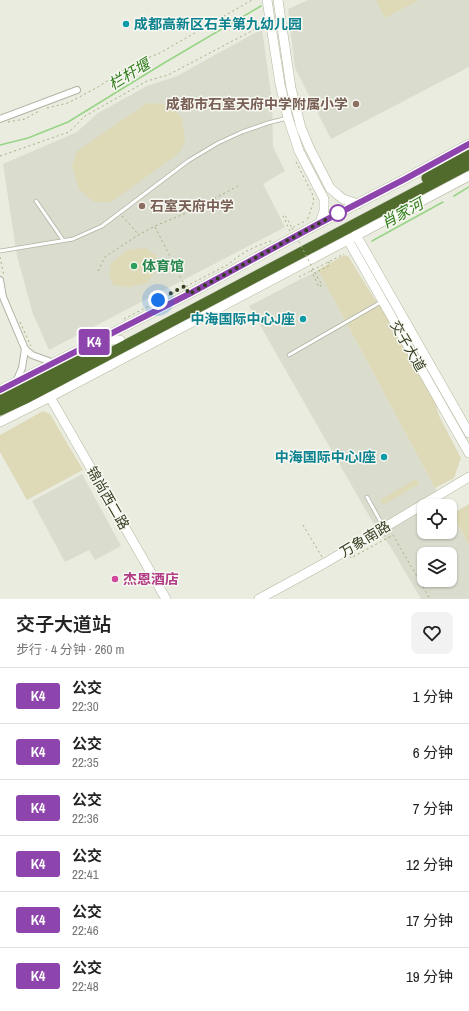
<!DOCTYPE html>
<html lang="zh">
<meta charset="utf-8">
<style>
body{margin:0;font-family:"Archivo Narrow","Noto Sans SC",sans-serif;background:#f2f2f2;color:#222;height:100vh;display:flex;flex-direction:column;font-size:15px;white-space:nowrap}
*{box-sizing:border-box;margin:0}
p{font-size:13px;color:#767676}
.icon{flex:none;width:22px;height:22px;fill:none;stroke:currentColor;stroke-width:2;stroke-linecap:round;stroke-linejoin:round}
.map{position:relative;height:599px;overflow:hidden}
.side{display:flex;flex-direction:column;background:#fff;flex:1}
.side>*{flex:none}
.badge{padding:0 8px;border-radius:3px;font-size:14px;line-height:26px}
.buttons{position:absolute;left:417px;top:499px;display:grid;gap:8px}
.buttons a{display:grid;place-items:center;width:40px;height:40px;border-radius:8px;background:#fff;box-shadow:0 1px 3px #0004;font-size:20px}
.you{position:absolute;width:20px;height:20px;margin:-10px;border:3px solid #fff;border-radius:50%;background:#1a73e8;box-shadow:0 0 0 6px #1a73e833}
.map>.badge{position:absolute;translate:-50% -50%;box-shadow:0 0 0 2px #fff}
.round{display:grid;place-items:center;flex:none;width:42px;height:42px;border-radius:8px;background:#f2f2f2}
.headline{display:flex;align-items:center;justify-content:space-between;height:68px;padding:0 16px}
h1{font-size:19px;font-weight:600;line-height:30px}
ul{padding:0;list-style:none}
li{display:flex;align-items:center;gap:12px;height:56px;padding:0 16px;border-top:1px solid #e0e0e0}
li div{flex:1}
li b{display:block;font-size:15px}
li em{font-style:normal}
li .badge{min-width:44px;font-weight:700;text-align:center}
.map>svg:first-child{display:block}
.built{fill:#dadcce;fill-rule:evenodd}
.green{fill:#dedab8}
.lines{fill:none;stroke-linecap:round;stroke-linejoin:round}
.stream{stroke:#97d485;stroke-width:1.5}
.lane-casing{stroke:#afb4a3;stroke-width:4.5}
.street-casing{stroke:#afb4a3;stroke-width:8}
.secondary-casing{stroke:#b1b89e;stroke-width:10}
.highway-casing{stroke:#c6c9c1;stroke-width:12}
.path{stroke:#a2b17f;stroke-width:1;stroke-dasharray:2 3;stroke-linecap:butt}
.lane{stroke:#fff;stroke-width:3}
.street{stroke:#fff;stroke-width:6}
.secondary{stroke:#fff;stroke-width:9}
.highway{stroke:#506b2b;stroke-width:11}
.path-bridge{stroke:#a2b17f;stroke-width:1;stroke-dasharray:2 3;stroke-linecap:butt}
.line-casing{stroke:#fff;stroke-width:9}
.line{stroke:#8e44ad;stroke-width:6}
.walk{stroke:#333d20;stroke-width:4;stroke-dasharray:0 7.2}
.culture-dot{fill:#0f9aa8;stroke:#f7f8f1;stroke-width:1.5}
.education-dot{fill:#8d6e63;stroke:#f7f8f1;stroke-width:1.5}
.stop-dot{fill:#fff;stroke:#8e44ad;stroke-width:2}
.leisure-dot{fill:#2e9e5b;stroke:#f7f8f1;stroke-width:1.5}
.hotel-dot{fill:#d1479c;stroke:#f7f8f1;stroke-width:1.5}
.labels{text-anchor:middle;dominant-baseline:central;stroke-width:3;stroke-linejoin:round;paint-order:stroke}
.culture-label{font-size:14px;font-weight:bold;fill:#0d838f;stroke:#f7f8f1;text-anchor:end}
.education-label{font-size:14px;font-weight:bold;fill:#785e54;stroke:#f7f8f1;text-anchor:end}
.leisure-label{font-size:14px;font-weight:bold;fill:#27864d;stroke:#f7f8f1;text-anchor:start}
.street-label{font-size:14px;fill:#333d20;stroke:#f7f8f1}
.hotel-label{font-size:14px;font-weight:bold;fill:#b23c85;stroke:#f7f8f1;text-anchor:start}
.water-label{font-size:15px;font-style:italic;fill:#2d7c18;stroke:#f7f8f1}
</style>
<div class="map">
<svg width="469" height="599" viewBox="0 0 469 599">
<rect width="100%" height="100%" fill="#eaece0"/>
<g class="built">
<path d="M308,0H469V67L331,139L295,68L288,9Z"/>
<path d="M262,29L272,101L273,147L285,171L263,184L285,227L49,350L33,314L17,256L3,164L77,132L98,113L147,86L177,76Z"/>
<path d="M318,270L435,488L447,506H424V532H450V511L469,545V599H421L390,546L372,521L249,306ZM424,554H450V580H424Z"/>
<path d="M82,474L121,546L95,560L89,550L65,562L32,501Z"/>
</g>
<g class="green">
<path d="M376,0H419L385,18Z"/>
<path d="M147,103L168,104L182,118L185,142L178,154L111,202H94L79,189L72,166L77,151Z"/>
<path d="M145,248L156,255L158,268L147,283L129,287L113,285L109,275L111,263L128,250Z"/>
<path d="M344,255L348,256L374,298L383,309L434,400L440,418L461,458L454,478L435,488L318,270Z"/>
<path d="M43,411L50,414L83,470L27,500L0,452V435Z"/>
<path d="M416,479L419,484L383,505L380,500Z"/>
<path d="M469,504V545L452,514Z"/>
</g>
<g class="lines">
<g class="stream">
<path d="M0,145L28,138L68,122L164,63L261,6"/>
<path d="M454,196L469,187"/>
<path d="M372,241L443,202"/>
</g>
<defs>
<g id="lane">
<path d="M36,201L63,240"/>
<path d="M0,251L73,239L102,226L188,161L218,143L242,132L268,123L287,118"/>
<path d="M289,355L381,302"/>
<path d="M367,497L383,526"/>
</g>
<g id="street">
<path d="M0,119L77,90"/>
<path d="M0,280L3,297L25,349L32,355L54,363"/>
<path d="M16,382L22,368L25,349"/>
</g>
<g id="secondary">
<path d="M267,0L280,84L288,118L299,151L324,199V211L320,223"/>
<path d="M278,0L291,88L301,128L309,147L330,188L338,195L343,199L358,204"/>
<path d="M356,235L469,433"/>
<path d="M348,240L469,453"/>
<path d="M99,340H120"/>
<path d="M0,390L189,294L320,223L405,179L469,144"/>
<path d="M50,397L166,599"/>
<path d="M0,422L50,397L469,176"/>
<path d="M259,599L325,563L469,477"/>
</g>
<g id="highway">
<path d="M427,178L469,155"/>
<path d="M0,400L104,348"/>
<path d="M0,410L28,397L469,164"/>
</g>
</defs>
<use href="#lane" class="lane-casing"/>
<use href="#street" class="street-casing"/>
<use href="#secondary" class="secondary-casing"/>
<use href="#highway" class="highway-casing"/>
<g class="path">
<path d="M47,108L68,103L98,87L135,63L160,53L252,0"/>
<path d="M8,122L25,119L39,111"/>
<path d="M0,156L69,132L85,116L147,81L168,75L263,25"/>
<path d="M296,162L312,193L314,201L307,221"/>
<path d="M122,216L139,235"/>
<path d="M155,227L185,286"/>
<path d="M290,231L283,216L285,215L292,228L307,220"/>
<path d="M0,257L4,276"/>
<path d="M311,270L319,287L322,285L315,273L330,265L328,261"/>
<path d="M98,271L105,257L135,237L155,226L191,211L238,186"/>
<path d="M299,277L344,254"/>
<path d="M124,319L229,264C241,253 255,246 271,241"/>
<path d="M20,322L31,346"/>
<path d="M303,525L322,557"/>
<path d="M350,556L351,558L393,535L430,599"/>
</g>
<use href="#lane" class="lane"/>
<use href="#street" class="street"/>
<use href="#secondary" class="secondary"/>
<use href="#highway" class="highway"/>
<path class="path-bridge" d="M292,228L315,273"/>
</g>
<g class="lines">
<defs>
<path id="line" d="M0,390L189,294L320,223L405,179L469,144"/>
</defs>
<use href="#line" class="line-casing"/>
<use href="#line" class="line"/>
<path class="walk" d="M158,300L185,286L189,294L338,213"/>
</g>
<g class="culture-dot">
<circle cx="126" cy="24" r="4"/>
<circle cx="303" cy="319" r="4"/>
<circle cx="384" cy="457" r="4"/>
</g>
<g class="education-dot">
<circle cx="356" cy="104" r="4"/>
<circle cx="142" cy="206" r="4"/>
</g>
<circle class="stop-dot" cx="338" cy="213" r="8"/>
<circle class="leisure-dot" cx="134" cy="266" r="4"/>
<circle class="hotel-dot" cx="115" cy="579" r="4"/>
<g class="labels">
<g class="culture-label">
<text x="134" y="24" text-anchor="start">成都高新区石羊第九幼儿园</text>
<text x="295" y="319">中海国际中心J座</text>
<text x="376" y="457">中海国际中心I座</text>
</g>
<g class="education-label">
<text x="348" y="104">成都市石室天府中学附属小学</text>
<text x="150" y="206" text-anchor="start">石室天府中学</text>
</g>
<g class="leisure-label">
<text x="142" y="266">体育馆</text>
</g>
<g class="street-label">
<text transform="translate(408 346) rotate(60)">交子大道</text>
<text transform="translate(108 498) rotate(60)">锦尚西二路</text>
<text transform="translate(365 539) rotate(-31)">万象南路</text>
</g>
<g class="hotel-label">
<text x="123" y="579">杰恩酒店</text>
</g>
<g class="water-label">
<text transform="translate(129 74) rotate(-31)">栏杆堰</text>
<text transform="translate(402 213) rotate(-29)">肖家河</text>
</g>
</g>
</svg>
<div class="buttons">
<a><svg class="icon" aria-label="locate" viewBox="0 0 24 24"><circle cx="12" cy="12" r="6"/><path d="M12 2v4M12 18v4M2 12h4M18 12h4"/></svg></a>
<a><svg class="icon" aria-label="layers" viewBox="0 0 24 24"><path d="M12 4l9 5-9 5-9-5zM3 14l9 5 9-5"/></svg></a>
</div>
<div class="you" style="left:158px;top:300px"></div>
<b class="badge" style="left:94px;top:342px;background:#8e44ad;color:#fff">K4</b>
</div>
<section class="side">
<div class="headline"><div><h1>交子大道站</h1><p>步行 · 4 分钟 · 260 m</p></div><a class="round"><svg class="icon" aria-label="heart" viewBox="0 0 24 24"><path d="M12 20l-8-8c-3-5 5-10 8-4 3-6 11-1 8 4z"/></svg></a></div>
<ul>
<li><span class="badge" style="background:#8e44ad;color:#fff">K4</span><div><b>公交</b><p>22:30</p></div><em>1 分钟</em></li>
<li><span class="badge" style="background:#8e44ad;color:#fff">K4</span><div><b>公交</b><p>22:35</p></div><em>6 分钟</em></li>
<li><span class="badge" style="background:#8e44ad;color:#fff">K4</span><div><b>公交</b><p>22:36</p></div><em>7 分钟</em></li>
<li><span class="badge" style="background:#8e44ad;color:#fff">K4</span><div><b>公交</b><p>22:41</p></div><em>12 分钟</em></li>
<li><span class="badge" style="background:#8e44ad;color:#fff">K4</span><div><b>公交</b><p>22:46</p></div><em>17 分钟</em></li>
<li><span class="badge" style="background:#8e44ad;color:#fff">K4</span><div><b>公交</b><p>22:48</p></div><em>19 分钟</em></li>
</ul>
</section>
